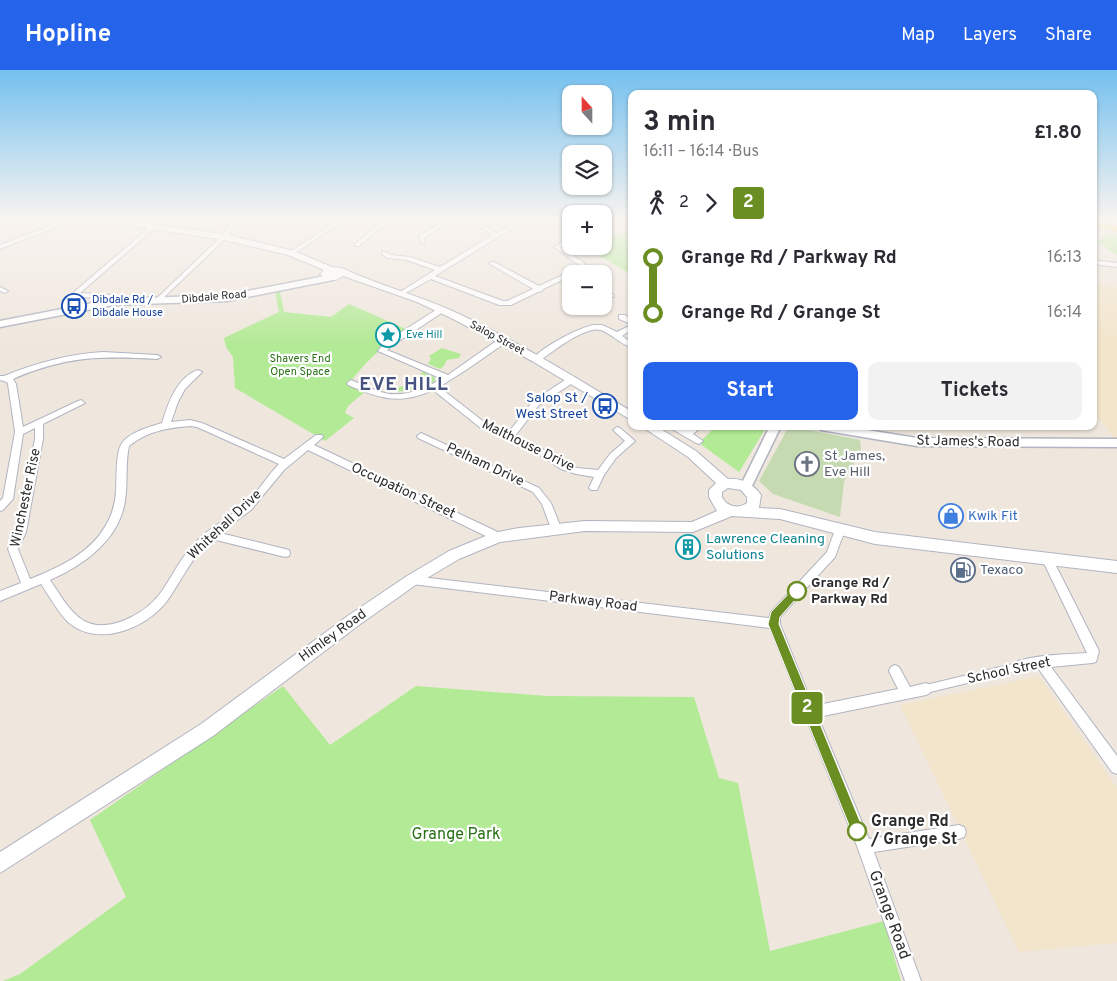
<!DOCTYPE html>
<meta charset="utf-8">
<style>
body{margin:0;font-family:Overpass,sans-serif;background:#f2f2f3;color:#2b2b33;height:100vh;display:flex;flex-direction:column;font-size:19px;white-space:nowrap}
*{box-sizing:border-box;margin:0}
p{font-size:16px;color:#7c7c81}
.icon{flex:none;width:28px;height:28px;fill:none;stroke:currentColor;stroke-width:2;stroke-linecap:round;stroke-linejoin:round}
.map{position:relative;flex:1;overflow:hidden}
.details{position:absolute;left:628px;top:20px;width:469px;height:340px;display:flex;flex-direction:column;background:#fff;border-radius:10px;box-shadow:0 1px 4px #0004}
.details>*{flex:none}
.badge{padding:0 10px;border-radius:4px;font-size:18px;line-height:32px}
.needle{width:32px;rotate:339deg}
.buttons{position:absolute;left:562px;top:15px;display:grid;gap:10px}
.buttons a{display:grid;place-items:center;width:50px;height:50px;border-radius:10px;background:#fff;box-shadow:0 1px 4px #0004;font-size:25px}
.map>.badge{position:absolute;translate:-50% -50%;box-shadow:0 0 0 2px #fff}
.legs{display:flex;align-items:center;gap:8px;height:55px;padding:0 15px;font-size:16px}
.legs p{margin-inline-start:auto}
.head{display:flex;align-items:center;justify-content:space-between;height:85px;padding:0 15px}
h1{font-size:28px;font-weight:700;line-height:38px}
.primary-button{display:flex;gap:10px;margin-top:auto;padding:10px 15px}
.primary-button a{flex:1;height:58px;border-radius:10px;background:#2563eb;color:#fff;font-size:20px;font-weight:700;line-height:58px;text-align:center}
.primary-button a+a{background:#f2f2f3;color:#2b2b33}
ul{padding:0 15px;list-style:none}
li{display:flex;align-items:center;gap:18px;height:55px;font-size:19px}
li i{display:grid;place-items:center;width:8px;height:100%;margin:0 6px;background:currentColor}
li i::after{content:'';width:12px;height:12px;margin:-6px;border:4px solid;border-radius:50%;background:#fff}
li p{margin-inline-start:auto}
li:first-child i{background:linear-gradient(#0000 50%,currentColor 0)}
li:last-child i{background:linear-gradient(currentColor 50%,#0000 0)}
header{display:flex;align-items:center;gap:30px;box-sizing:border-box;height:70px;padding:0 25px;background:#2563eb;color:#fff}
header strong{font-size:24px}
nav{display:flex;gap:28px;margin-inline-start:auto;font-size:18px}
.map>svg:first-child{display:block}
.education{fill:#f2e5cb}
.green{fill:#b2ea95}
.cemetery{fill:#c6dab2}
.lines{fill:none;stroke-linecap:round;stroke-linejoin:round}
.pedestrian-casing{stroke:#b1b4c1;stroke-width:2}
.minor-casing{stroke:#b1b4c1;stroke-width:2}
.tertiary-casing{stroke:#b1b4c1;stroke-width:3}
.secondary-casing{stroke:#b1b4c1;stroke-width:2}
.primary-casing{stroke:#c8c8c8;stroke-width:3}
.pedestrian{fill:#fff;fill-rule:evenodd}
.minor{fill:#fff;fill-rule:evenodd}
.tertiary{fill:#fff;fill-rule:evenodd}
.secondary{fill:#fff;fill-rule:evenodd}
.primary{fill:#fdd553;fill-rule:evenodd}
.line-1{fill:#6b8e23;stroke:#fff}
.stop-1-dot{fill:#fff;stroke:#6b8e23;stroke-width:2.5}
.labels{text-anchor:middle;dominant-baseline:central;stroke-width:4.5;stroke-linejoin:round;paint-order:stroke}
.far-street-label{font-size:11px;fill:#2c2c2c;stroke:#fff}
.far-transit-label{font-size:11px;fill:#164399;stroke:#fff;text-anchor:start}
.far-culture-label{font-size:11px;fill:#0d838f;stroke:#fff;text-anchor:start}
.far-park-label{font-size:11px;fill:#277114;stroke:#fff}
.transit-label{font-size:14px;fill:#164399;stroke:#fff;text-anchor:end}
.street-label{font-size:14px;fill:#2c2c2c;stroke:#fff}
.worship-label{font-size:14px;fill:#5b616d;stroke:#fff;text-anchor:start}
.shop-label{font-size:14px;fill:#366cbe;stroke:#fff;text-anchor:start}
.culture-label{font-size:14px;fill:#0d838f;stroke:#fff;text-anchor:start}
.service-label{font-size:14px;fill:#4e5e75;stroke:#fff;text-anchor:start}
.stop-label{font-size:14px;font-weight:bold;fill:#2c2c2c;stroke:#fff;text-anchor:start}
.near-stop-label{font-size:16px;font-weight:bold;fill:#2c2c2c;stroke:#fff;text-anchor:start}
.near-park-label{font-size:16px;fill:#277114;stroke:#fff}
.near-street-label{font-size:16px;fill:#2c2c2c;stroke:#fff}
.district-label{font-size:19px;font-weight:bold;letter-spacing:1px;fill:#475281;stroke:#fff}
</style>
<header>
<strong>Hopline</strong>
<nav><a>Map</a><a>Layers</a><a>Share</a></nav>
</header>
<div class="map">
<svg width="1117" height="911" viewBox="0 0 1117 911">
<rect width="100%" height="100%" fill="#efe7dd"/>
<g class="education">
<path d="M1093,214L1117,217V368H1115L1093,342Z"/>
<path d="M1039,606L1117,718V873L1019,882L900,635Z"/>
</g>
<g class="green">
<path d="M631,158V204L587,179L593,176H604V171Z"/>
<path d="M1107,162L1117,165V185L1098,172Z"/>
<path d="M280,221L284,242L331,247L349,234L406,259C385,275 364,292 349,314L366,321L348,336L345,343L354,348L325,371L235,318L233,287L226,277L224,268L279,242L275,222Z"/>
<path d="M442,278L461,284L459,288L447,290L444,296L440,299L428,294L431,289L429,286Z"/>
<path d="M423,302L434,306L435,311L416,320L391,322L388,319L409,315L407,310L417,307Z"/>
<path d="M716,356H767L739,402L699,373Z"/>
<path d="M283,616L330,675L416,616L547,626L694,627L719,708L738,713L770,881L884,851L901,911H3L20,904L126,827L90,750Z"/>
</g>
<path class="cemetery" d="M789,356L860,370L861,381L844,412L840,447L773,424L759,411Z"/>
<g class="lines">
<defs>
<path id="pedestrian" d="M1017,593L1020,594L1021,597L1020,600L1017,601L926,623L923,622L921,619L923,616L926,615Z"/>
<g id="minor">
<path d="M61,148H67L51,159L0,179V175L47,157Z"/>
<path d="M235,148H241L226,168L159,232H155V230L222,166Z"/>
<path d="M349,148H356L335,157L293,184L288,183L331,155Z"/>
<path d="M386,148H392L359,176H355V174Z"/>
<path d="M448,148H454L424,168L425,173H421L419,166Z"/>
<path d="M465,148H472L497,163L522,148H529L435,206L503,231H507L533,219L490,194V192H494L539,216L578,198L579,195L554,177L571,167V171L561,177L584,193V199L577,204H571V206L543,219L542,221L538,222L511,235H499L431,209L404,224H400V222L435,200L407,190L387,188L382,184V182H386L391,185L410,187L440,197L493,165Z"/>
<path d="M614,148H621L604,156V152Z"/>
<path d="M151,156L156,157L80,223L112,225L117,228L115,233H111L108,228L78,227L74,224V222Z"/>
<path d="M1092,190L1117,193V197L1092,194Z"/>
<path d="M0,217L8,221L5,223L0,221Z"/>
<path d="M604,219L614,225V227H610L604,224Z"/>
<path d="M439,238L446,240L390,277L387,280L448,305L499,269H505V273L466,300L439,317L488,355L508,363L533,331L568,308H574V312L539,335L515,366L538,376L567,395L577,398L598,400L610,384L625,371L613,360L617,357L620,358L635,371L616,388L604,405L597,420H591L589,418L594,407L576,404L561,399L532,380L482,359L433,320C399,335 381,329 348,315L347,313L351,310C361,314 371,319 381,322C402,329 423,319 442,309L378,281L384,273Z"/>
<path d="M619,245H625L631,249V254L619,249Z"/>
<path d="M593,255H602L617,262L631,255V260L622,266L631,272V277C620,274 612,264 601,260C586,255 552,282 539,291H533L532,289C546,275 574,260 593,255Z"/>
<path d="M103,282L157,285L161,287L157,289C101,286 66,286 13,309L16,314L23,357L78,331L81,330L85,333L43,354V369L26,462L18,479L30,509C58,498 91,483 106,455C112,445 115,434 116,422C117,410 115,383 122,373C130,362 149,357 162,353C168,333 177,307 198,300L202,302L185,319L178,332L171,352L190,350L202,353L284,389L316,365H322L323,367L314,375L502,464L503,467L502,470H494L308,380L284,400L251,440L220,463L285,479L289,480L290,483L289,486L285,487L212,469C192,486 182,510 167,531C146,559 97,578 68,552C57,541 50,527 41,514L0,531V521L21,513L8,479L16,462L35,369V358L23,364L13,429L3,440L0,441V431L3,428L15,362L8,314L7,312L0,310V306H4C36,293 68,284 103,282ZM190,356L197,357L279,394C266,407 258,423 244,435C229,448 210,457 196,472C180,487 172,508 159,525C144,544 108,564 84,551C69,542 60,524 50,510C84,495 119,470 125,431C128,413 125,394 129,376C148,361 167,358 190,356Z"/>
<path d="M667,356H678L686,360L692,356H702L693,364L703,371L699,374L696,373Z"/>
<path d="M421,363L539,418L551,433L561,458L560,461H552L542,434L533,422L418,368L417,366Z"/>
<path d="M840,456L844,457L845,460L835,487L780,547V554L813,636L898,619L889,601L891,597L895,595L899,597L910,617L926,613L930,615L932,619L930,623L926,625L818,647L869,769L959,755L964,757L966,762L964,767L959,769L874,782L921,911H905L857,776L770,558L412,514L408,513L407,510L408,507L412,506L769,548L771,542L827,482L835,460L836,457Z"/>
<path d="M1047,485L1051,486L1099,581L1096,592L1092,593L1051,597L1117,686V704L1112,702L1038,598L1017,602L1013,601L1011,597L1013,593C1036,584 1063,585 1087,583L1042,489L1043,486Z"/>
</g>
<g id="tertiary">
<path d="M330,205L334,208L333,210L227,231L113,235L0,257V251L113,229L227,225Z"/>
<path d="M770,356H781L750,420H742L740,417Z"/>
<path d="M816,356H842L917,368L1117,369V377L917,376L821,360Z"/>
</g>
<g id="secondary">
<path d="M90,148H108L224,164L294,181L332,197L342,198C380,216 421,226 459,244C518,272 575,307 631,341V350L532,291L453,249L417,232L343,206L336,210L325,209L320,204L324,200L288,185L224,170L94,150Z"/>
<path d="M641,356H656L696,381L728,409C740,407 754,414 761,425L759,438L780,439L875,462L1117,491V503L875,474L780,449L732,446L693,462L585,461L500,472L459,489L417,514L359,555L213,666L0,803V782L201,654L349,545L407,506L449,481L493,463L519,458L585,451L692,452L717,441L709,427V420L716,413L688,387ZM728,418L741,420L747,427V433C738,439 727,437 722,427V422Z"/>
</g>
<path id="primary" d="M1098,151L1117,156V162L1095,156V152Z"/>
</defs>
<use href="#pedestrian" class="pedestrian-casing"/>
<use href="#minor" class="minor-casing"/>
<use href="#tertiary" class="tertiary-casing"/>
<use href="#secondary" class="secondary-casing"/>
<use href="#primary" class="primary-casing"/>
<use href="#pedestrian" class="pedestrian"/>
<use href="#minor" class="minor"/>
<use href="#tertiary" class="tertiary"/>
<use href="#secondary" class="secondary"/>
<use href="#primary" class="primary"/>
</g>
<linearGradient id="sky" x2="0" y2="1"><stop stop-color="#74c0ef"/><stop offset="0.54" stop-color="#f8f4f0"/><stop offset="1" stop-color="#f8f4f0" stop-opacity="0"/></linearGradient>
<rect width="1117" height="275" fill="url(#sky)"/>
<path class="line-1" d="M797,516L803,521L780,547L779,554L864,761L862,765L857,767L853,765L768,554L771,542L794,518Z"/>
<defs>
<symbol id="bus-ring" viewBox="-11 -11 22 22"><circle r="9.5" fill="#fff" stroke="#1a4fb4" stroke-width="1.5"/><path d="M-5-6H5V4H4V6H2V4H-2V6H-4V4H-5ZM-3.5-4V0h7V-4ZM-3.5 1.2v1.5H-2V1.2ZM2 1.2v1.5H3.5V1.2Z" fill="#1a4fb4"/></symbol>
<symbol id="sight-ring" viewBox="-11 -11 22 22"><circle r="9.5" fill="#fff" stroke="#0f9aa8" stroke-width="1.5"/><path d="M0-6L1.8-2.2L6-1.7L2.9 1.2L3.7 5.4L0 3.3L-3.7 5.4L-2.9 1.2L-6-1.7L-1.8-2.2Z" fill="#0f9aa8"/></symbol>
<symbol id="church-ring" viewBox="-11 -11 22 22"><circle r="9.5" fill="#fff" stroke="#6b7280" stroke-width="1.5"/><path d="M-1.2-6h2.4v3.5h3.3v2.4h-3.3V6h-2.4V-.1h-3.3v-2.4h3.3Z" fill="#6b7280"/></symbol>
<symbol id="shop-ring" viewBox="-11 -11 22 22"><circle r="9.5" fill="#fff" stroke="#3f7fe0" stroke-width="1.5"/><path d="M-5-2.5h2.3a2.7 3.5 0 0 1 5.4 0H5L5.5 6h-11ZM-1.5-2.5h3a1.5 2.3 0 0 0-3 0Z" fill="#3f7fe0"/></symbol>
<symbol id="building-ring" viewBox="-11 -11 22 22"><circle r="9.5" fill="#fff" stroke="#0f9aa8" stroke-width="1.5"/><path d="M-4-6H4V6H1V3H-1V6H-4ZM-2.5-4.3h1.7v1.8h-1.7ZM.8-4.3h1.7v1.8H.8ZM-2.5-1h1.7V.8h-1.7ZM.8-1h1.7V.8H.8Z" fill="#0f9aa8"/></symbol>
<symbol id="fuel-ring" viewBox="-11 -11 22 22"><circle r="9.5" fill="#fff" stroke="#5c6f8a" stroke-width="1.5"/><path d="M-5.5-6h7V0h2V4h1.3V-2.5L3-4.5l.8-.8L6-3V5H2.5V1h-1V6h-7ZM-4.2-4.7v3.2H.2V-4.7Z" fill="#5c6f8a"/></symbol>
</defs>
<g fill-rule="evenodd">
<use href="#bus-ring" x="60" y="222" width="28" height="28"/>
<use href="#sight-ring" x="374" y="251" width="28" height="28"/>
<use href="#bus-ring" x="591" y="322" width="28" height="28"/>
<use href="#church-ring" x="793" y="380" width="28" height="28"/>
<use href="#shop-ring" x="937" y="432" width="28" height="28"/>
<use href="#building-ring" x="674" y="463" width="28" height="28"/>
<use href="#fuel-ring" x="949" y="486" width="28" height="28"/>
</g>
<g class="stop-1-dot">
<circle cx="797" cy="521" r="9"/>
<circle cx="857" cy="761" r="9"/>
</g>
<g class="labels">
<g class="far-street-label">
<text transform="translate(214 227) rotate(-5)">Dibdale Road</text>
<text transform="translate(497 268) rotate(28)">Salop Street</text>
</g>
<g class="far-transit-label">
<text x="92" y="230">Dibdale Rd /<tspan x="92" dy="13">Dibdale House</tspan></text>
</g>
<g class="far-culture-label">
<text x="406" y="265">Eve Hill</text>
</g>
<g class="far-park-label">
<text x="300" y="289">Shavers End<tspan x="300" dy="13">Open Space</tspan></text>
</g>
<g class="transit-label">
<text x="588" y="328">Salop St /<tspan x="588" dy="16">West Street</tspan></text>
</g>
<g class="street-label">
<text transform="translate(968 372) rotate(1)">St James's Road</text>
<text transform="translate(528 376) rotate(26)">Malthouse Drive</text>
<text transform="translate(485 395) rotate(25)">Pelham Drive</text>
<text transform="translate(403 421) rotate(25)">Occupation Street</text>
<text transform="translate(26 428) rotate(-78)">Winchester Rise</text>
<text transform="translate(225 455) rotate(-43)">Whitehall Drive</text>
<text transform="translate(593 532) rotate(7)">Parkway Road</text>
<text transform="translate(333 566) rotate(-36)">Himley Road</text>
<text transform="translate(1009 601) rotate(-12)">School Street</text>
</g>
<g class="worship-label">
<text x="824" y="386">St James,<tspan x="824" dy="16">Eve Hill</tspan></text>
</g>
<g class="shop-label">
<text x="968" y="446">Kwik Fit</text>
</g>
<g class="culture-label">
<text x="706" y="469">Lawrence Cleaning<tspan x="706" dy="16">Solutions</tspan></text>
</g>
<g class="service-label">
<text x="980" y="500">Texaco</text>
</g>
<g class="stop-label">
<text x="811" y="513">Grange Rd /<tspan x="811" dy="16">Parkway Rd</tspan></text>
</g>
<g class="near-stop-label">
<text x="871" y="752">Grange Rd<tspan x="871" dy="18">/ Grange St</tspan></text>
</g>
<g class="near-park-label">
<text x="456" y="765">Grange Park</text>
</g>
<g class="near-street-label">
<text transform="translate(889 845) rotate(70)">Grange Road</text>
</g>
<g class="district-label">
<text x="404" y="315">EVE HILL</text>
</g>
</g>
</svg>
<div class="buttons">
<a><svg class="needle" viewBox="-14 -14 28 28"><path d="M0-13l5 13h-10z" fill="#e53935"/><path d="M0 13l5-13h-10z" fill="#7c7c81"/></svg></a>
<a><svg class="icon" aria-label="layers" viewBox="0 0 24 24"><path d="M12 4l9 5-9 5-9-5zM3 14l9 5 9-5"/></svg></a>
<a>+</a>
<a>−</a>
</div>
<b class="badge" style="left:807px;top:638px;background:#6b8e23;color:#fff">2</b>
<section class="details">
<div class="head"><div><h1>3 min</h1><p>16:11 – 16:14 · Bus</p></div><b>£1.80</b></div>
<div class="legs"><svg class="icon" aria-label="walk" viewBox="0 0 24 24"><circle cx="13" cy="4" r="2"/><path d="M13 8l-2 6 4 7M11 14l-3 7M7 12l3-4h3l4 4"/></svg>2<svg class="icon" aria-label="forward" viewBox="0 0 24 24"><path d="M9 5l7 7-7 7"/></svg><b class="badge" style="background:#6b8e23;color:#fff">2</b></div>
<ul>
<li><i style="color:#6b8e23"></i><b>Grange Rd / Parkway Rd</b><p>16:13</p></li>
<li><i style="color:#6b8e23"></i><b>Grange Rd / Grange St</b><p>16:14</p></li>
</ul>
<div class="primary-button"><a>Start</a><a>Tickets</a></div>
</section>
</div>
